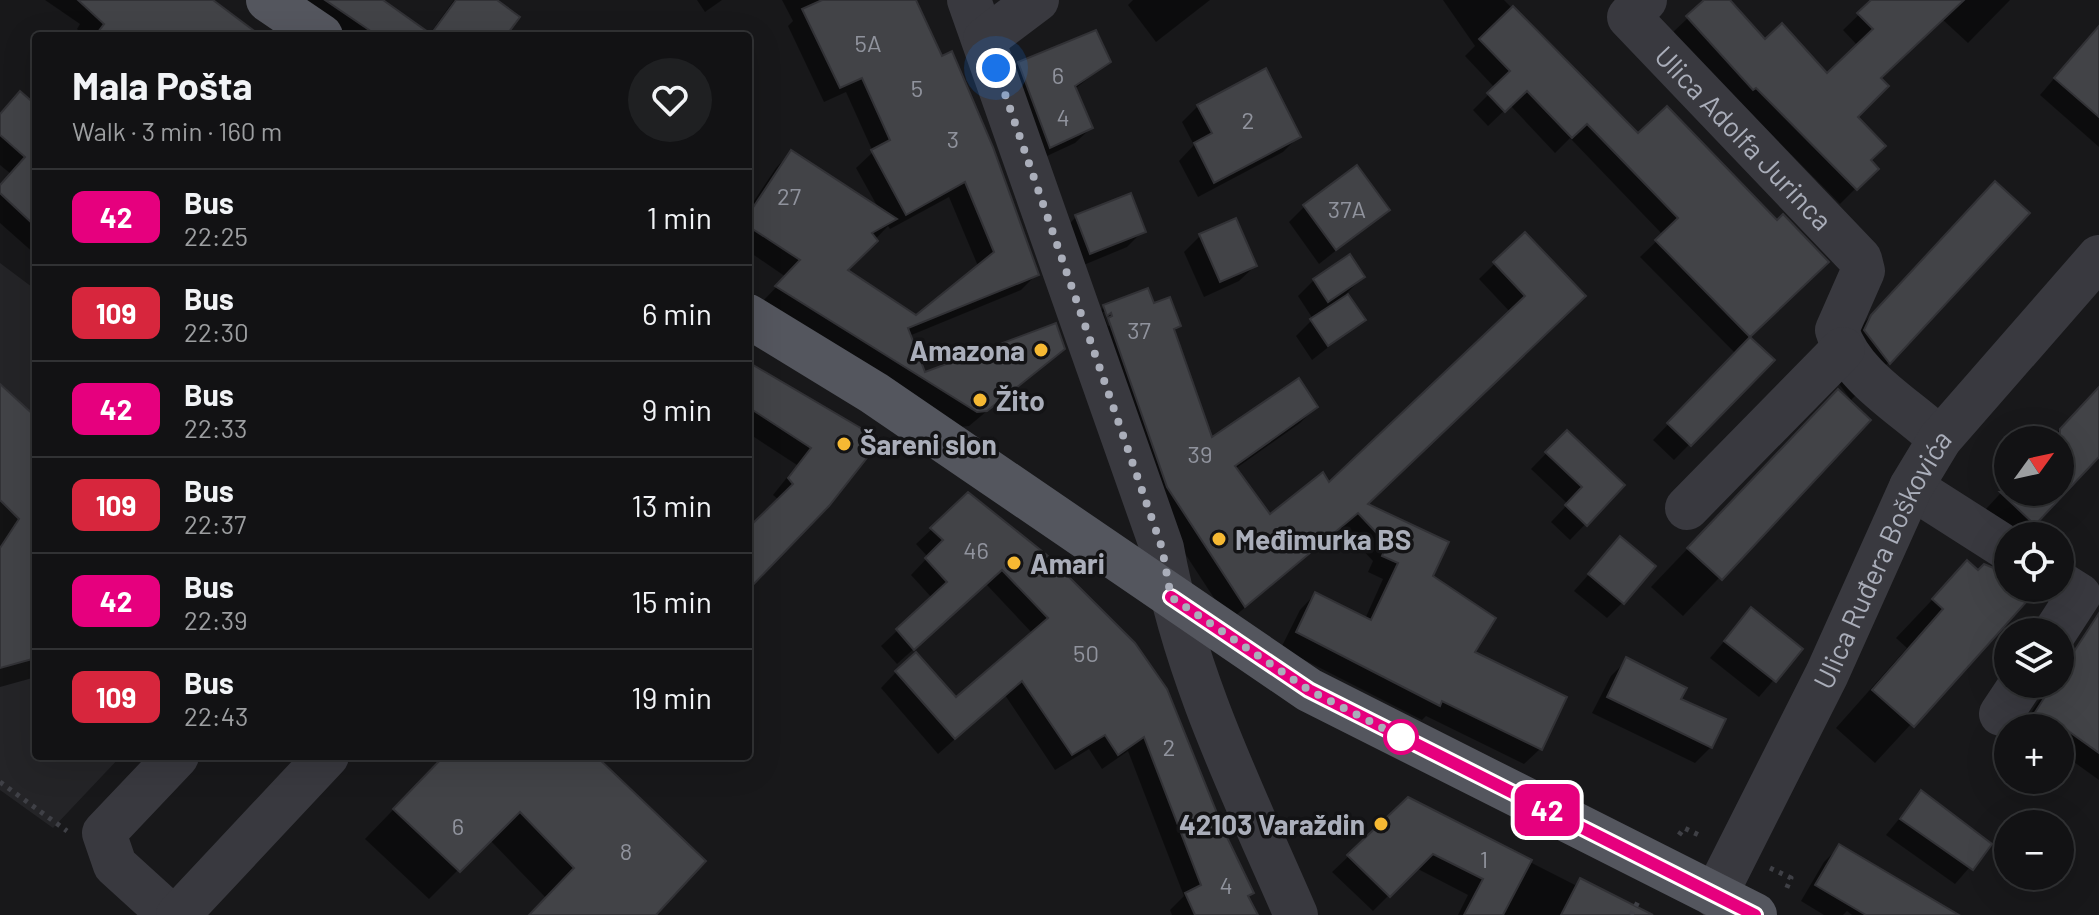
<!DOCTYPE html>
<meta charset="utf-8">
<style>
body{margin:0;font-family:Barlow,sans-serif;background:#1f2022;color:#f1f3f6;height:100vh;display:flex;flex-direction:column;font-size:30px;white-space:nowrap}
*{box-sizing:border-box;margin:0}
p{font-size:26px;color:#9c9ea0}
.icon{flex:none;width:44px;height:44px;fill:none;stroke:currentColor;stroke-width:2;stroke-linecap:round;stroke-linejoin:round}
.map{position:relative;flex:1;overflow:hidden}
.sheet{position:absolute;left:32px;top:32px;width:720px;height:728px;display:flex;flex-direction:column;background:#121214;border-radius:8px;box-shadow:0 8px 32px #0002,0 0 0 2px #313234}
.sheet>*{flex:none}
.badge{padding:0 16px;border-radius:12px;font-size:28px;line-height:52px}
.needle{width:52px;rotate:57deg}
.tools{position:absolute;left:1994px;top:426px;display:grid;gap:16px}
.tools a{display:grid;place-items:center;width:80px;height:80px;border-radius:50%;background:#121214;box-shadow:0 8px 32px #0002,0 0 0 2px #313234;font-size:40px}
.you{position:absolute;width:40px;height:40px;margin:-20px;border:6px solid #fff;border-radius:50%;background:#1a73e8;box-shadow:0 0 0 12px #1a73e833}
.map>.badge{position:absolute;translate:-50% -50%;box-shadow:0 0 0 4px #fff}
.round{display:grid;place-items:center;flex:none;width:84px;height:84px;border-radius:42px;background:#1f2022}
.head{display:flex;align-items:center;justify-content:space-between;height:136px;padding:0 40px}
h1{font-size:38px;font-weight:700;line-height:60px}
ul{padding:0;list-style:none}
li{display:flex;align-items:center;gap:24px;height:96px;padding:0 40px;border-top:2px solid #313234}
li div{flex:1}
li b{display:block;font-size:30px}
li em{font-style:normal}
li .badge{min-width:88px;font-weight:700;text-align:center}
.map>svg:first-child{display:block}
.built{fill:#242427}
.shadow{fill:#0007;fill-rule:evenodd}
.building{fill:#424347;stroke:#323236;stroke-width:2}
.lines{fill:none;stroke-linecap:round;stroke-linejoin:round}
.path{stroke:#3f4046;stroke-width:5;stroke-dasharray:4 6;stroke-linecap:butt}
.minor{stroke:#39393f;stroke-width:44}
.major{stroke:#54565e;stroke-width:44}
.line-casing{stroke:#fff;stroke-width:18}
.line{stroke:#e6007e;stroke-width:12}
.walk{stroke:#aaaeba;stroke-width:8;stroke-dasharray:0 14.4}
.poi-dot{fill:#f6b933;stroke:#131315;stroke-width:3}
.stop-dot{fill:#fff;stroke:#e6007e;stroke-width:4}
.labels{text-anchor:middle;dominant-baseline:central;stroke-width:7;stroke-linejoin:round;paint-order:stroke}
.number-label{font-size:24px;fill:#90939d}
.street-label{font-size:28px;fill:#aaaeba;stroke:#131315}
.poi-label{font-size:28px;font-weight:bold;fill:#aaaeba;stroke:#131315;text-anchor:start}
</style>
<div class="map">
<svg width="2099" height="915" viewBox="0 0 2099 915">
<rect width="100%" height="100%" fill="#18181a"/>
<path class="built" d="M0,263L36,290V756H121L53,828L0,790Z"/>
<g class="shadow">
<path d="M45,0H199L258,36H84L77,29L80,24Z"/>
<path d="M287,0H379L429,35L454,0H494L504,36H341Z"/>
<path d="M697,0H722L705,12Z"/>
<path d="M782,0H914L1037,274L1021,290L909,336L924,374L1063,348L969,426L960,427L761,303L786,277L748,251V210L776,168L791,152L880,211L856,168L873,152L846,92L824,102L788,26L793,21ZM949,197L978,266L916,317L845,271L888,226L890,229Z"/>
<path d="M1133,0H1210L1156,42L1128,5Z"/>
<path d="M1443,0H1504L1638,136L1810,278L1748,337L1772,360L1674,460L1653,440L1736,354L1640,257L1663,235L1570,138L1555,153L1510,105L1488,126L1473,110L1495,88L1465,56L1475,46Z"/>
<path d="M1707,0H1728L1765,41L1827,76L1858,46L1843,30L1874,0H2010L1968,43L1942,19L1879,78L1855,117L1869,160L1876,168L1840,204L1672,33Z"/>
<path d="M2099,56V147L2040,95L2070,60Z"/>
<path d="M1108,62L1075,89L1091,128L1075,143L1034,162L1003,79L1019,63Z"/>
<path d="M1198,106L1299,136L1283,152L1198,197L1179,161L1194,145L1182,122Z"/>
<path d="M36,107V255L0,223V186L11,174L0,165V115Z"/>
<path d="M1305,206L1387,210L1319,264L1289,222Z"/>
<path d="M2027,213L1888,363L1851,400L1828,369L1834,355L1958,222Z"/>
<path d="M1076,217L1143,231L1127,247L1074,269L1060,233Z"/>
<path d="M1525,234L1584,296L1365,504L1431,577L1472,653L1540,749L1524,764L1426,716L1422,720L1281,648L1300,610L1315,594L1365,619L1383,579L1368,572L1373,561L1341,527L1229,621L1152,503L1088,323L1104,307L1153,305L1179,326L1173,332L1210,440L1316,407L1300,423L1235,469L1269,517L1329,485L1511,313L1479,279ZM1103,312H1108L1112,325L1108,326Z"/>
<path d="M1200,236L1255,266L1239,281L1204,297L1184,252Z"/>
<path d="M1363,277L1346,294L1363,320L1312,360L1296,336L1313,319L1298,296L1314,280Z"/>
<path d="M748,365L878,441L748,587V531L779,500L773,495L797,465L748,433Z"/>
<path d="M0,387L36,419V677L0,687Z"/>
<path d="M2099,387V454L2021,536L1965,532L2008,485V492H2060V440H2050Z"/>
<path d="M1868,420L1683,616L1651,587L1801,430Z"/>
<path d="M1567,432L1623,485L1570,540L1551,522L1568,504L1531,469Z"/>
<path d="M968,495L1223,834L1251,893L1247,897L1256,915H1172L1170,910L1184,896L1128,751L1102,769L1089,749L1055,770L1005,695L938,754L881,688L896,672L956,700L1033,634L986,584L897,664L881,646L932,598L911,575L928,557L916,544Z"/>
<path d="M1620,539L1622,603L1607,618L1574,591Z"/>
<path d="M1967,563L1978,573L2008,574V588H2027L2032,593L1875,763L1836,728L1907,648L1896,638Z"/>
<path d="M1751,610L1800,649L1759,697L1710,658Z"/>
<path d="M2084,639L2099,653V780L2060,752V728H2021L2050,684H2060V668Z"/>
<path d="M1627,660L1678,699L1711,747L1695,763L1592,713L1611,676Z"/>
<path d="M445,756H596L653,915H531L547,899L489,839L429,899L365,839Z"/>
<path d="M1921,792L1989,845L1955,884L1886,835Z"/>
<path d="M1408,800L1575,885L1580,880L1609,915H1458L1468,895L1416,868L1373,911L1332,872Z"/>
<path d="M1840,846L1955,915H1852L1847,911L1843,915H1824L1801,901L1824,862Z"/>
</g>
<g class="building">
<path d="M78,0H213L261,36H95L104,24Z"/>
<path d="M325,0H383L431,34L456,0H497L520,17L506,36H378Z"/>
<path d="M822,0H916L942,56L952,51L993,147L1039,275L908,328L925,372L1056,323L1065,349L987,411L977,412L775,286L800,260L748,226V215L791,150L897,219L872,233L878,241L848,270L916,315L994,252L965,182L906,215L871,150L890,140L862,78L840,88L802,9Z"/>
<path d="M1704,0H1730L1765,39L1782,23L1827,73L1873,29L1857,13L1871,0H1964L1881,78L1889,86L1858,117L1886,146L1871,160L1879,169L1857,190L1756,88L1753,90L1686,16Z"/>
<path d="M1513,6L1638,133L1667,106L1777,220L1783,214L1829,262L1750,337L1655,240L1678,218L1587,124L1572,138L1527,91L1505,112L1487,93L1510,71L1479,39Z"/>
<path d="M2099,26V117L2054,78Z"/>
<path d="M1096,30L1111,62L1075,86L1093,128L1050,148L1018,62Z"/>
<path d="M1266,68L1301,137L1214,183L1194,143L1212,133L1197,105Z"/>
<path d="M20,91L36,105V227L0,193V185L25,157L0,135V114Z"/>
<path d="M1357,165L1390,210L1336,250L1303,205Z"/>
<path d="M1995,181L2030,213L1890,364L1864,330L1871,315Z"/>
<path d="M1131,193L1146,232L1090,254L1075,215Z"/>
<path d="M1236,218L1257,266L1220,282L1199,234Z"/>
<path d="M1525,232L1586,296L1368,504L1449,542L1433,576L1496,618L1475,652L1567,697L1542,750L1442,701L1440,706L1296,632L1315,592L1371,620L1398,563L1382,556L1387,544L1358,513L1245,607L1167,487L1108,318L1112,316L1111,313L1107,316L1103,305L1148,288L1154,303L1170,297L1181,326L1174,329L1212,437L1299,378L1318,407L1235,466L1270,514L1323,472L1329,482L1525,296L1493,262Z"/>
<path d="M1350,254L1365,277L1328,302L1313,279Z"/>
<path d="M1348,294L1366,320L1328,346L1310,319Z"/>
<path d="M1750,337L1775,360L1691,446L1667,423Z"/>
<path d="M748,362L881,440L829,506L748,590V528L793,484L788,478L811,448L748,407Z"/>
<path d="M0,384L36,417V658L0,668V548L19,519L0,500Z"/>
<path d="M2099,387V457L2035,525L2000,492H2060V429Z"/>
<path d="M1838,389L1871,420L1722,580L1687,548Z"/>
<path d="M1567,430L1625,485L1587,526L1565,505L1582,487L1545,452Z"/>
<path d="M968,492L1048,556L1135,643L1167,689L1225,833L1254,893L1248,896L1258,915H1195L1185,893L1201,885L1144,737L1118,755L1105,735L1072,755L1022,681L955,739L895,671L916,652L956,697L1048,618L1002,570L914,650L896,629L947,582L925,558L943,540L930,528Z"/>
<path d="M1620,536L1656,566L1624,604L1588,574Z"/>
<path d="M1967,560L1978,570L1984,564L2008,574V588L2037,590L1914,727L1872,690L1943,609L1932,599Z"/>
<path d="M1751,607L1803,649L1776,682L1724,641Z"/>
<path d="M2099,613V753L2064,728H2025L2053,684H2060V673Z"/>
<path d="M1626,657L1687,688L1681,699L1726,719L1712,748L1607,697Z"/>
<path d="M444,756H596L706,861L656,915H529L574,868L520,812L460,872L393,809Z"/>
<path d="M1921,790L1992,844L1973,870L1900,819Z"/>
<path d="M1408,797L1532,860L1503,915H1464L1483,879L1433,854L1390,897L1347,855Z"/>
<path d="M1839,844L1959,915H1866L1815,885Z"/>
<path d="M1580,878L1653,915H1561Z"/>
</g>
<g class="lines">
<g class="path">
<path d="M0,782L67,831"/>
<path d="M1679,835L1684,828L1703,837"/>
<path d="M1770,868L1791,878L1785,892"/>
<path d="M1631,915L1640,898"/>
</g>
<g class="minor">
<path d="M969,0L1162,548C1185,677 1244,795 1296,915"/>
<path id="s1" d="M1645,0L1629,17L1860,259L1863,271L1837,330C1852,378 1904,405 1940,439"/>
<path d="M985,39L1037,0"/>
<path d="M1911,487L2008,549"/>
<path d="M1687,508L1843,349"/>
<path d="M2055,632L2079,595L2060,583"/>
<path d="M2001,714L2021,684"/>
<path id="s2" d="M1715,896L1827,674L1911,487L1940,439L2099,257"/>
<path d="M170,915L115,865L104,833L177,756"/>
<path d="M178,915L327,756"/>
</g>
<g class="major">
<path d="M268,0L321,36"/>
<path d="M748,316L874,393L1309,690L1755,915"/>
</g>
</g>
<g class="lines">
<defs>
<path id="line" d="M1171,597L1309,690L1755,915"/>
</defs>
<use href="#line" class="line-casing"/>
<use href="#line" class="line"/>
<path class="walk" d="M996,68L1162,548L1171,597L1309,690L1404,739L1401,737"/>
</g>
<g class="poi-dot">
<circle cx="1041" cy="350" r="8"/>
<circle cx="980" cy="400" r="8"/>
<circle cx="844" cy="444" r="8"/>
<circle cx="1219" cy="539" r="8"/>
<circle cx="1014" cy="563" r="8"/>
<circle cx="1381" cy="824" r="8"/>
</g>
<circle class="stop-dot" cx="1401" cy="737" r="16"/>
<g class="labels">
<g class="number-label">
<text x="868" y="42">5A</text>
<text x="1058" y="74">6</text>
<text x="917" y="87">5</text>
<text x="1063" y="116">4</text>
<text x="1248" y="119">2</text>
<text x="953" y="138">3</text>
<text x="789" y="195">27</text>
<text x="1347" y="208">37A</text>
<text x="1139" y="329">37</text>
<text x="1200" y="453">39</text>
<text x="976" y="549">46</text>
<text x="1086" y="652">50</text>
<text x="1169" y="746">2</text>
<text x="458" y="825">6</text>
<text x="626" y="850">8</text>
<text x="1484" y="858">1</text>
<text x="1226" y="884">4</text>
</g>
<g class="street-label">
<text stroke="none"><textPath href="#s1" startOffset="190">Ulica Adolfa Jurinca</textPath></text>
<text stroke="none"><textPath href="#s2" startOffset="376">Ulica Ruđera Boškovića</textPath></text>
</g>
<g class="poi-label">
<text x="1025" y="350" text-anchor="end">Amazona</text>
<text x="996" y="400">Žito</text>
<text x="860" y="444">Šareni slon</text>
<text x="1235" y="539">Međimurka BS</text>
<text x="1030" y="563">Amari</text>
<text x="1365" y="824" text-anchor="end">42103 Varaždin</text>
</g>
</g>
</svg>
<div class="tools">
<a><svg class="needle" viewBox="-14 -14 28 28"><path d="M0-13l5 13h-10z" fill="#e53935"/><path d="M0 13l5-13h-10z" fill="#9c9ea0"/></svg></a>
<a><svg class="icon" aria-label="locate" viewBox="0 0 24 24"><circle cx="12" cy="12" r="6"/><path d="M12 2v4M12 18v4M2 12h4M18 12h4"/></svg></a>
<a><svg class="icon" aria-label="layers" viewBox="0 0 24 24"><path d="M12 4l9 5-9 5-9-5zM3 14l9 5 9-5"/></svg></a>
<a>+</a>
<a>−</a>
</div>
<div class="you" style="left:996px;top:68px"></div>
<b class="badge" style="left:1547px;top:810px;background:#e6007e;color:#fff">42</b>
<section class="sheet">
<div class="head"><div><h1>Mala Pošta</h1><p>Walk · 3 min · 160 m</p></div><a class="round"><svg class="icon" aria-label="heart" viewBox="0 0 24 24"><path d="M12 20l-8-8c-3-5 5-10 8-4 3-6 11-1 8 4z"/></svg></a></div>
<ul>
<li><span class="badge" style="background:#e6007e;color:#fff">42</span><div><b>Bus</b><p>22:25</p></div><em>1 min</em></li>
<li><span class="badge" style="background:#d7263d;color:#fff">109</span><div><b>Bus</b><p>22:30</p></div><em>6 min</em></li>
<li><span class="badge" style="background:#e6007e;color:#fff">42</span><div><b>Bus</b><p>22:33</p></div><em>9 min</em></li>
<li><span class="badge" style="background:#d7263d;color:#fff">109</span><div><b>Bus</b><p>22:37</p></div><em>13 min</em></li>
<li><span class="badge" style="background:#e6007e;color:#fff">42</span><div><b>Bus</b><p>22:39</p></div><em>15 min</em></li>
<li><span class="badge" style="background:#d7263d;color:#fff">109</span><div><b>Bus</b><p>22:43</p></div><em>19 min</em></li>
</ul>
</section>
</div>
